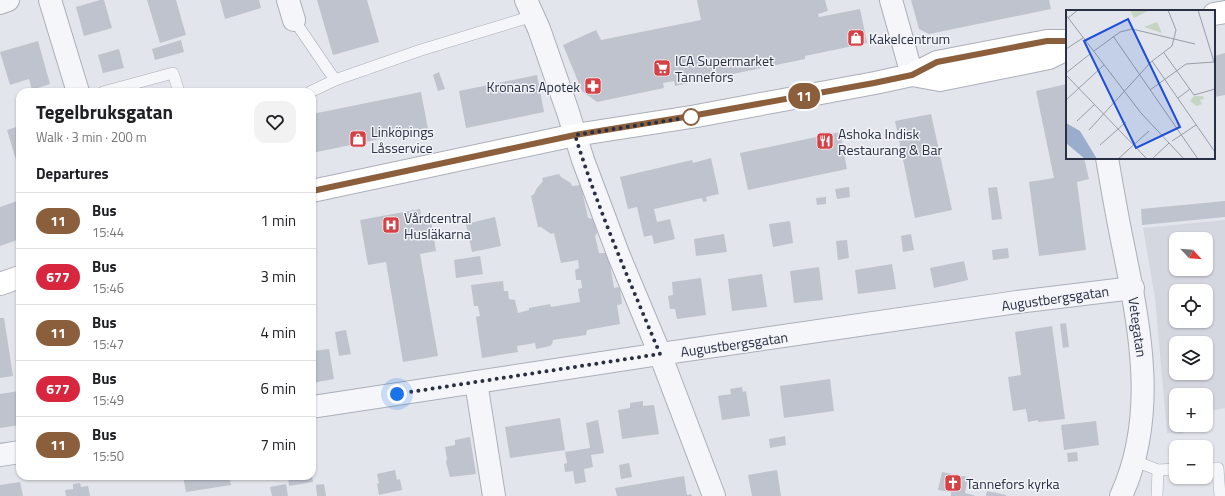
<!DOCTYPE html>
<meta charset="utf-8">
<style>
body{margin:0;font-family:"Titillium Web",sans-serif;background:#f2f2f2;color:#202124;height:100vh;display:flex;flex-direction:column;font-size:15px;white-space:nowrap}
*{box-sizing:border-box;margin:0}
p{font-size:13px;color:#757577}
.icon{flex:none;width:22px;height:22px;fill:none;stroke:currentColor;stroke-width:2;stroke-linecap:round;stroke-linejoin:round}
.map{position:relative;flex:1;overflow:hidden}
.sheet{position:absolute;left:16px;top:88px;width:300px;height:392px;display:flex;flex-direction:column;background:#fff;border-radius:12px;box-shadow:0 1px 3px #0004}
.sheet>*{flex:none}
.badge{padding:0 8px;border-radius:13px;font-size:14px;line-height:26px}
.needle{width:26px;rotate:116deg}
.fabs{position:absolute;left:1169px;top:232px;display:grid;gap:8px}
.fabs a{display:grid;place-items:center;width:44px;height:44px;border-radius:8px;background:#fff;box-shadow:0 1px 3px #0004;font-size:20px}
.you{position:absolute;width:20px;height:20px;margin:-10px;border:3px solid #fff;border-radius:50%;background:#1a73e8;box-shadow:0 0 0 6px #1a73e833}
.map>.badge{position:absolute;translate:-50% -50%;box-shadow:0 0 0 2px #fff}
h2{padding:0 20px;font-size:15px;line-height:36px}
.round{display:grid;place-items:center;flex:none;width:42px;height:42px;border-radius:12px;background:#f2f2f2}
.headline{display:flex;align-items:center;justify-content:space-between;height:68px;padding:0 20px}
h1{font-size:19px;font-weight:700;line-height:30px}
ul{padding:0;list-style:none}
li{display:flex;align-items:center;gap:12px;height:56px;padding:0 20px;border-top:1px solid #e0e0e0}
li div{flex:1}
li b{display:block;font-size:15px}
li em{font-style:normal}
li .badge{min-width:44px;font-weight:700;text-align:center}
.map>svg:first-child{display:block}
.built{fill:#d4d7e0;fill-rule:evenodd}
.building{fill:#bfc3ce}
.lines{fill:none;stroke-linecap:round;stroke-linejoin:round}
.lane-casing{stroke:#aaafb9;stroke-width:12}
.street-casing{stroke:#aaafb9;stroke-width:24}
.secondary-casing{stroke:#aaafb9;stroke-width:24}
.lane{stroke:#f5f6f9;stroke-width:11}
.street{stroke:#f5f6f9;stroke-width:22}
.secondary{stroke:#fff;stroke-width:22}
.line-casing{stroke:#fff;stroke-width:9}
.line{stroke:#8b5e3c;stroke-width:6}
.walk{stroke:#293044;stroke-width:4;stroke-dasharray:0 7.2}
.stop-dot{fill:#fff;stroke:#8b5e3c;stroke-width:2}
.labels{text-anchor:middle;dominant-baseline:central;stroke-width:3;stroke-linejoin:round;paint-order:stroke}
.poi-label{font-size:14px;fill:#293044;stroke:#f2f4f8;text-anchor:start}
.street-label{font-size:14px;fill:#293044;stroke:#f2f4f8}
.inset-road{fill:none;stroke:#989da8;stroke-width:1}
.view{fill:#1d4ed8;fill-opacity:0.15;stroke:#1d4ed8;stroke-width:2}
.inset-edge{fill:none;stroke:#293044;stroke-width:2}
</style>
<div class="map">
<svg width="1225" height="496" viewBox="0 0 1225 496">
<rect width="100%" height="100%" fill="#e2e5eb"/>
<path class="built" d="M1225,220V408L1206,412V395H1176V425H1191L1182,434L1167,433L1155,298L1143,228ZM1176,239H1206V269H1176ZM1176,291H1206V321H1176ZM1176,343H1206V373H1176Z"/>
<g class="building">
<path d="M100,0H104L112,28L84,36L76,7Z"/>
<path d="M147,0H176L186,35L160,43Z"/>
<path d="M220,0H259L261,8L225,19Z"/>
<path d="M317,0H367L379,42L333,55Z"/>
<path d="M697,0H825L828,11L818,14L819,17L860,9L867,43L805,56V59L675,86L674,81L663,83L664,88L597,102L582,91L563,45L596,30L601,40L701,20Z"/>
<path d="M911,0H1049L1051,9L929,34L919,29Z"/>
<path d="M181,40L184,52L155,60L152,49Z"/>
<path d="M38,41L50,84L32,90L29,79L10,85L0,52Z"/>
<path d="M119,49L124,68L103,73L98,55Z"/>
<path d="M1225,53V95L1214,97V56Z"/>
<path d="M439,72L445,89L438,91L433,75Z"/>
<path d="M537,75L544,112L466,128L459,91Z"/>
<path d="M1067,84V158H1084L1089,179L1077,182L1086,250L1039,256L1029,182L1054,178L1036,91Z"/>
<path d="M421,92L428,129L312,153V114Z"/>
<path d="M931,114L952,210L915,218L895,121Z"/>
<path d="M20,126V159L16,160L7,130Z"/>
<path d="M840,132L847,169L748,190L740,153Z"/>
<path d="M711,158L719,194L706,197L707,201L703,202L702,198L654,209L657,222L670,219L675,239L654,244L652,235L644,237L637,207L628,209L620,177L692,160L693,163Z"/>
<path d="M559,174L561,177L571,183L572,186L581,185L588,218L594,219L597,233L595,236L599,253H608L614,288L618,287L620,289L622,304L617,305L620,324L587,330L586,335L553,340L552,344L550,346L536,349L535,343L517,346L518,352L482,358L476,317L480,316L478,306H474L471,285L503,281L504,291H508L509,299L515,300L518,313L529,310V308L550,304L551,307L580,302L578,289L582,288L581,280H576L575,270L579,268L578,260L561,263L554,233L551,234L541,227H538L531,196L534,194L537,188L543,181L542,178Z"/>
<path d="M849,187L850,197L837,199L835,189Z"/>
<path d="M997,187L1002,219L992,220L988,188Z"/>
<path d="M826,197V204L817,205L816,198Z"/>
<path d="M20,200V239L0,246V207Z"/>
<path d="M1225,201V217L1142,225L1141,209Z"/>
<path d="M420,209L421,215L430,214L436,251L420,254L438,356L403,362L386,262L368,265L360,220Z"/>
<path d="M495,217L501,246L472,252L466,224Z"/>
<path d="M790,221L793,243L773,247L769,224Z"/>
<path d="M724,234L727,252L696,256L694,239Z"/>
<path d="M911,234L914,250L903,252L901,236Z"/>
<path d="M847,240L849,258L838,260L836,241Z"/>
<path d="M1008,248L1009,258L993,260L992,250Z"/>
<path d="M480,256L483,274L456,278L454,260Z"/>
<path d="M964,261L968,280L934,288L930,268Z"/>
<path d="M892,264L896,289L858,294L855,270Z"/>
<path d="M819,267L823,300L794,303L790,271Z"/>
<path d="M762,274L767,307L732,311L728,279Z"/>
<path d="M701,278L706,315L677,319L675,309H670L668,296L673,295L672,282Z"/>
<path d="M0,318H4L13,376L0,378Z"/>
<path d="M1066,323L1069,347L1063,348L1060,324Z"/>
<path d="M1052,326L1065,419L1038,422V420L1028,422L1026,409L1013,411L1008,377L1021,375L1015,332Z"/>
<path d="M346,330L351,354L339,356L335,332Z"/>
<path d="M329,349L334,379L312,383V351Z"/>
<path d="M830,379L834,411L784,418L780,386Z"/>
<path d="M742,387L743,392L746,391L750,416L722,420L718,396L731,394L730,389Z"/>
<path d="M19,391L20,425L0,428V394Z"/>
<path d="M643,401V406L654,405L659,434L622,439L618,410L630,408V403Z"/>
<path d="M560,418L565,450L510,458L505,427Z"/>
<path d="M598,420L604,453L591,455L593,467L584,469L586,482L575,484L573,471L565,472L564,464L567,463L565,452L590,448L586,423Z"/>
<path d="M1096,421L1099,445L1064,450L1061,425Z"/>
<path d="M785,436L786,445L770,448L769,439Z"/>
<path d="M470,437L476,474L450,477L446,462L447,459L445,447L455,445V440Z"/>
<path d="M1077,452L1078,461L1068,462L1067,453Z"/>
<path d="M629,463L632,477L621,479L619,465Z"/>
<path d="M395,470L397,480L400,479L402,490L379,495L377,484L379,483L377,474Z"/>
<path d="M777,470L781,496H752L748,475Z"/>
<path d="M942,472L968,477L965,493L976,496H951V492L938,490Z"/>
<path d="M183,476H229L231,485L186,492Z"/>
<path d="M284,476H312L313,482L289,486L288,477L285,478Z"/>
<path d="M684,476L687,495L691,494L692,496H617L615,488Z"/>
<path d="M20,482L23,496H0V485Z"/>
<path d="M80,483L81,487L88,486L90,496H66L65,490L73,489V484Z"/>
<path d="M286,484L288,496H272L270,487Z"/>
<path d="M324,484L326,496H317L316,485Z"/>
<path d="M987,491L1006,495V496H986Z"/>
</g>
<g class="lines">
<defs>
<g id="lane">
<path d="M294,20L335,80L421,50L533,16"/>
<path d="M103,92L173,73L179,92"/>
<path d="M310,92L335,80"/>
<path d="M1135,461L1158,470L1176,469"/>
<path d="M1206,468H1218L1220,496"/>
<path d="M1157,496L1158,470"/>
</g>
<g id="street">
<path d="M50,0L78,92"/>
<path d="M288,0L294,20"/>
<path d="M526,0L539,29L568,112L583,160L619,256L660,354L714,496"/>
<path d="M891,0L912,75"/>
<path d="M0,3L8,0"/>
<path d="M1107,158C1112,187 1117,216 1123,245C1140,328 1158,416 1121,496"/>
<path d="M476,382L494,496"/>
<path d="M312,407L660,354L1017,302L1133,288"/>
<path d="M0,455L20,452"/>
</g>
<g id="secondary">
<path d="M1214,14L1225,12"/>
<path d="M912,75L940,80L1049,58L1067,49"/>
<path d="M312,191L575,135L691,117L875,83L912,75L937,62L1047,41H1067"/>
<path d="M0,284L20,277"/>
</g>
</defs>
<use href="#lane" class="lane-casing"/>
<use href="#street" class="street-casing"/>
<use href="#secondary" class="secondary-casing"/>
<use href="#lane" class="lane"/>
<use href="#street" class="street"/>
<use href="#secondary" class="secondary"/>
</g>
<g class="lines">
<defs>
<path id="line" d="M312,191L575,135L691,116L874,83L912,75L937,62L1047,41H1067"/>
</defs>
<use href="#line" class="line-casing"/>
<use href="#line" class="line"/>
<path class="walk" d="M397,394L660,354C630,282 598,210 575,135L691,117"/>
</g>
<defs>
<symbol id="shop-square" viewBox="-11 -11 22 22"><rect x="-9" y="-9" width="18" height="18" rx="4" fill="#d54246" stroke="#f2f4f8"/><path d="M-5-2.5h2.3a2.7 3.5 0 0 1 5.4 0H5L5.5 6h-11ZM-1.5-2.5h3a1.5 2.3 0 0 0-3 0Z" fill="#fff"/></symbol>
<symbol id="supermarket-square" viewBox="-11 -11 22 22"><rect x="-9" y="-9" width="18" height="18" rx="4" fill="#d54246" stroke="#f2f4f8"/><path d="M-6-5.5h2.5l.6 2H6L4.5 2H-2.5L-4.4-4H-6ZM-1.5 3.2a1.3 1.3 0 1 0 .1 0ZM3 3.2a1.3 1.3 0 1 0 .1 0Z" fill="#fff"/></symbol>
<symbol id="pharmacy-square" viewBox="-11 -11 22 22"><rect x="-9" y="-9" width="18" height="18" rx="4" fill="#d54246" stroke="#f2f4f8"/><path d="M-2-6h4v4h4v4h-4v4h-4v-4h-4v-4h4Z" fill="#fff"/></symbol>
<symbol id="restaurant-square" viewBox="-11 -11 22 22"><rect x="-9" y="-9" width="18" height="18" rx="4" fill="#d54246" stroke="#f2f4f8"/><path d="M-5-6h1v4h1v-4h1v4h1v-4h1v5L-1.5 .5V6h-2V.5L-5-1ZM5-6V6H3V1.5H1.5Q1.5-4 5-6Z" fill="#fff"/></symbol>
<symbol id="hospital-square" viewBox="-11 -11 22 22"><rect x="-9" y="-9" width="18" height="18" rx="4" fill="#d54246" stroke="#f2f4f8"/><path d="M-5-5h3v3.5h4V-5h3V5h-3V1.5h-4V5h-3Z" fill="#fff"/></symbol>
<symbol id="church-square" viewBox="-11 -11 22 22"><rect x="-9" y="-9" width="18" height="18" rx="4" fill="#d54246" stroke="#f2f4f8"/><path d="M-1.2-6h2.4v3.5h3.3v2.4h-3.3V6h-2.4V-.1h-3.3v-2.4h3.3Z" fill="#fff"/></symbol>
</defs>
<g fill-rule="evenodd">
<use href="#shop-square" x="846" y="28" width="20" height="20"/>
<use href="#supermarket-square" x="652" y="58" width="20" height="20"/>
<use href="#pharmacy-square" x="583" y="76" width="20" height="20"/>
<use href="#shop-square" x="348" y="129" width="20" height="20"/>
<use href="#restaurant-square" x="815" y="131" width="20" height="20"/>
<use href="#hospital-square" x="381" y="215" width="20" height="20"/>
<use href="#church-square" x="943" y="473" width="20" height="20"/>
</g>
<circle class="stop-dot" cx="691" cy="117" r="8"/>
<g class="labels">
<g class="poi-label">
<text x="869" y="38">Kakelcentrum</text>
<text x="675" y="60">ICA Supermarket<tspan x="675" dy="16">Tannefors</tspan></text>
<text x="580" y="86" text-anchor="end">Kronans Apotek</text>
<text x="371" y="131">Linköpings<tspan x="371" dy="16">Låsservice</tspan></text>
<text x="838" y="133">Ashoka Indisk<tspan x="838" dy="16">Restaurang &amp; Bar</tspan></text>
<text x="404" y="217">Vårdcentral<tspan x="404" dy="16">Husläkarna</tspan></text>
<text x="966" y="483">Tannefors kyrka</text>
</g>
<g class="street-label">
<text transform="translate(1055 298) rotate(-8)">Augustbergsgatan</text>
<text transform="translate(1138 327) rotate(82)">Vetegatan</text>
<text transform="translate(734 344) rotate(-8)">Augustbergsgatan</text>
</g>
</g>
<g transform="translate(1066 10)">
<rect width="149" height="149" fill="#e2e5eb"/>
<path d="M64,0H82V1L68,8ZM91,12L96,23L78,17ZM128,86H137L138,89L134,90L136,94L131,96L124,91Z" fill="#c5d5c3"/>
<path d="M0,113L14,121L31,149H19L0,133Z" fill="#9badcd"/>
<path class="inset-road" d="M132,0L149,55M0,5L75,103L118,149M2,8L12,0M47,26L132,149M0,39L17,28M28,41L54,22L66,19L129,34M98,43L128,85L149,79M86,51L149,142M0,63L24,44M0,65L81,149M84,80L120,54L148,52M112,88L124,79M0,90L38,55M11,111L29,94M23,120L85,52L106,36L110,20L102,0M106,131L130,115M34,135L60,112M52,149L83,121M86,149L103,133"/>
<path class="view" d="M62,9L114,117L70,138L18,31Z"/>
<rect width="149" height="149" class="inset-edge"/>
</g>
</svg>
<div class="fabs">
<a><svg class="needle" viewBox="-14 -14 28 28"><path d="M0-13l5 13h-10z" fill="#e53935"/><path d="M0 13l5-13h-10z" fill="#757577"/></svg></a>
<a><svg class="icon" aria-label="locate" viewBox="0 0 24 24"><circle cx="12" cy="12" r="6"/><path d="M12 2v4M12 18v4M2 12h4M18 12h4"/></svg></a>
<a><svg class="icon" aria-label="layers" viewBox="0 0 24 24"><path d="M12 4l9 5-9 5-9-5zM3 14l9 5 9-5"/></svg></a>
<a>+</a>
<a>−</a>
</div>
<div class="you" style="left:397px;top:394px"></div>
<b class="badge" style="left:804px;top:96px;background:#8b5e3c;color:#fff">11</b>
<section class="sheet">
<div class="headline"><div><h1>Tegelbruksgatan</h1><p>Walk · 3 min · 200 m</p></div><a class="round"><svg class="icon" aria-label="heart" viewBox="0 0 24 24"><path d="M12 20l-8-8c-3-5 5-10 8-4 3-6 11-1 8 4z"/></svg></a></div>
<h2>Departures</h2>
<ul>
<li><span class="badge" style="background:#8b5e3c;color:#fff">11</span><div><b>Bus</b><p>15:44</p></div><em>1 min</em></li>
<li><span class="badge" style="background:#d7263d;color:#fff">677</span><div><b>Bus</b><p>15:46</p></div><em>3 min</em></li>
<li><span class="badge" style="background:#8b5e3c;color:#fff">11</span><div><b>Bus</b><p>15:47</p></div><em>4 min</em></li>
<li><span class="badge" style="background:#d7263d;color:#fff">677</span><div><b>Bus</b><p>15:49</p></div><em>6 min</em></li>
<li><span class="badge" style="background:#8b5e3c;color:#fff">11</span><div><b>Bus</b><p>15:50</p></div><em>7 min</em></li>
</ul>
</section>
</div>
